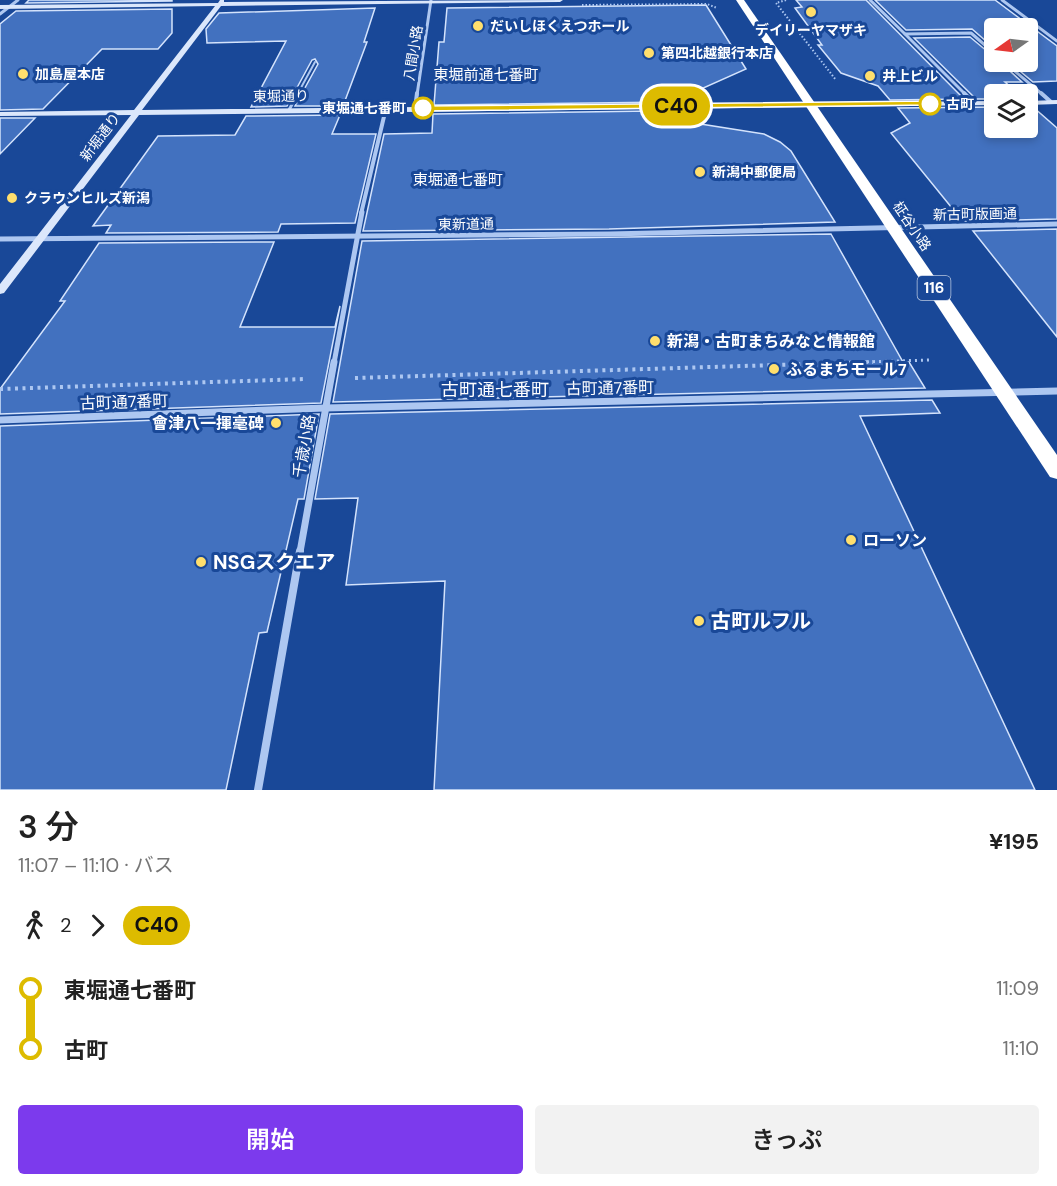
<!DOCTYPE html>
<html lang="ja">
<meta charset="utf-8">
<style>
body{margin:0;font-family:"DM Sans","Noto Sans JP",sans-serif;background:#f2f2f2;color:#222;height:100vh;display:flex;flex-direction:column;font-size:22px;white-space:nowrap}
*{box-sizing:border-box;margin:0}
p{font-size:20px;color:#767676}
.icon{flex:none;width:33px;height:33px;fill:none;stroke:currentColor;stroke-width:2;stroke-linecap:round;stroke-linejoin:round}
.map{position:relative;height:790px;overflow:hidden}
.drawer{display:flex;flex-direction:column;background:#fff;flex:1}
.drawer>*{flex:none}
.badge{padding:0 12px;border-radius:20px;font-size:21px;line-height:39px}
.needle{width:39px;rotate:256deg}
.buttons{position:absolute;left:984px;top:18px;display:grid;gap:12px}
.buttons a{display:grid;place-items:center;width:54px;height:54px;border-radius:6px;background:#fff;box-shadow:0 3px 9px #0003;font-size:30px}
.map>.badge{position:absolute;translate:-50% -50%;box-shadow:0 0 0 3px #fff}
.legs{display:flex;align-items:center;gap:9px;height:66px;padding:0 18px;font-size:20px}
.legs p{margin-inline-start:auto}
.overview{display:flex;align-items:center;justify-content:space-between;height:102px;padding:0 18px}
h1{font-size:33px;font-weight:600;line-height:45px}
.cta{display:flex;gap:12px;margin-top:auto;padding:12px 18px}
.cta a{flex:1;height:69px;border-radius:6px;background:#7c3aed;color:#fff;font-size:24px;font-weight:600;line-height:69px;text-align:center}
.cta a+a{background:#f2f2f2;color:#222}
ul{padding:0 18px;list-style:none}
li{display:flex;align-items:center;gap:21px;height:60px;font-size:22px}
li i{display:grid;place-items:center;width:9px;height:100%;margin:0 8px;background:currentColor}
li i::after{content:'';width:15px;height:15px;margin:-8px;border:4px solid;border-radius:50%;background:#fff}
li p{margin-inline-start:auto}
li:first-child i{background:linear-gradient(#0000 50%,currentColor 0)}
li:last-child i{background:linear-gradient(currentColor 50%,#0000 0)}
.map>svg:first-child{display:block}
.building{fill:#4271bf;stroke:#d4e3fc;stroke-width:1.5}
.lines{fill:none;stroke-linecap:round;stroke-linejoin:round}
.path-far2{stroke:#adc7f1;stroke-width:2;stroke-dasharray:1.5 2;stroke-linecap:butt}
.path-far1{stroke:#adc7f1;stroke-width:3;stroke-dasharray:2 4;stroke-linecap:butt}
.path{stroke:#adc7f1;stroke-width:4;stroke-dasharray:3 4.5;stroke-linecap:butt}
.lane-far1{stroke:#adc7f1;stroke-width:2}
.lane{stroke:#adc7f1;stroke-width:3}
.street-far4{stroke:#adc7f1;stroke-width:3}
.street-far3{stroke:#adc7f1;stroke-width:4}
.street-far2{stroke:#adc7f1;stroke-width:5}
.street-far1{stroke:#adc7f1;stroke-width:7}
.street{stroke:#adc7f1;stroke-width:8}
.secondary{fill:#dbe7fb;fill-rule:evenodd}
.highway{fill:#fff;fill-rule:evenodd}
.line-1{fill:#db0;stroke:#fff;stroke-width:1.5}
.poi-dot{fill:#ffdf6d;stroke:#194898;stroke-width:2}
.stop-1-dot{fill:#fff;stroke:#db0;stroke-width:3}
.labels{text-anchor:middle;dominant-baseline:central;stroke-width:6;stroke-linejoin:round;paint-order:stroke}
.far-poi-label{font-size:14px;font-weight:bold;fill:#fff;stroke:#194898;text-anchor:start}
.far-street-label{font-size:14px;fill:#fff;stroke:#194898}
.far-stop-label{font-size:14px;font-weight:bold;fill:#fff;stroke:#194898;text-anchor:start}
.far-neighbourhood-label{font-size:15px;fill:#fff;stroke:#194898}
.shield{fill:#194898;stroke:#bac8e0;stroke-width:1.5}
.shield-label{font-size:15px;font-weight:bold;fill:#fff}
.poi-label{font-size:16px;font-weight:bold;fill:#fff;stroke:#194898;text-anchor:start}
.street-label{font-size:16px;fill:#fff;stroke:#194898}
.neighbourhood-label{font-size:18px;fill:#fff;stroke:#194898}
.near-poi-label{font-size:20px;font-weight:bold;fill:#fff;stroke:#194898;text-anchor:start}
</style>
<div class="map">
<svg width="1057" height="790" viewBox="0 0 1057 790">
<rect width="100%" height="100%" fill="#194898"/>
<g class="building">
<path d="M29,0H172V1L26,3Z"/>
<path d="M796,0H866L964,99L890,100L878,86L841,73L818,45H822L795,8L802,7Z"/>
<path d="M875,0H995L1057,46V81L1033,82L1009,62H1028V28H994V48L972,29L906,30Z"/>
<path d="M706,5L746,69L672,102L434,105L439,42H444L447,8Z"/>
<path d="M375,8L364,42H367L343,106H295L318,64L315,59L312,60L287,106L251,107L286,41L207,43L206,29L219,13Z"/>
<path d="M172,9V33L158,49H102L43,109L0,110V24L16,11Z"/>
<path d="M970,37L994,57V62H1000L1022,82H1005L1019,94H994V99H976L914,38Z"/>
<path d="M994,107V128H1028V107H1033L1057,128V219L965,221L959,213H956L891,133L910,123L898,108Z"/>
<path d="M652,111L644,115L764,134L780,142L791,151L835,222L609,229L363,231L384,134L432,133L433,114Z"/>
<path d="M340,115L332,134H376L355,223L281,224L278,232L106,233L111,225L93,226L158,136L235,135L246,116Z"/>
<path d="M0,118H35L0,154Z"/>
<path d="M1057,229V337L973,231Z"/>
<path d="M831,234L903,362H909L925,388L333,402L362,241Z"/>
<path d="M274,242L240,327H335L340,306L321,403L0,414V389L65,301H60L99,243Z"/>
<path d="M932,400L940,413L860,416L1035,790H434L445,581L346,585L358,498L315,499L330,414Z"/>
<path d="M319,414L304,499H298L267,632L259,633L226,790H0V426Z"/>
</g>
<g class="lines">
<g class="path-far2">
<path d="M786,0L776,3L836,80"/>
<path d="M582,5L707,4L717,8"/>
</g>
<path class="path-far1" d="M825,363L931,360"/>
<g class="path">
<path d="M355,378L873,362"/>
<path d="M0,389L305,379"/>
</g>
<path class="lane-far1" d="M297,95L315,62"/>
<path class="lane" d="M289,110L298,93"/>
<g class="street-far4">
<path d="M870,0L905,34L971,33L994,53"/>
<path d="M1002,0L1057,41"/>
<path d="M0,14L18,0"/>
<path d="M905,34L966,95"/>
<path d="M1004,62L1043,95"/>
<path d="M417,95L431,0"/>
</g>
<g class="street-far3">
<path d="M964,93L974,103"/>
<path d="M1041,93L1051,102"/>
<path d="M415,109L417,93"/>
<path d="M361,214L386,108"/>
</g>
<g class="street-far2">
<path d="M0,239L609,234L1057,224"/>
<path d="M334,363L362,212"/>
</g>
<g class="street-far1">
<path d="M0,420L325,408L1057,391"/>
<path d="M300,552L334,362"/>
</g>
<path class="street" d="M258,790L300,551"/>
<g class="secondary">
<path d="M220,0H224V2L563,0L560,2L221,6L142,110L994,101V105L139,115L4,293L0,294V284L131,115L0,116V112L134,110L215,6L0,9V5L218,3Z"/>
<path d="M1057,100V104L1028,105V101Z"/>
</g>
<path class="highway" d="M736,0H744L1057,455V479L1050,477Z"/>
</g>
<path class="line-1" d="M930,101L932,105L423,111L420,108L423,106Z"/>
<g class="poi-dot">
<circle cx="811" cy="12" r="6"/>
<circle cx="478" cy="26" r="6"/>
<circle cx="649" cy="53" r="6"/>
<circle cx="23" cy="74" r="6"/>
<circle cx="870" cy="76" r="6"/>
<circle cx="700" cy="172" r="6"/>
<circle cx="12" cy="198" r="6"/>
<circle cx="655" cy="341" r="6"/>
<circle cx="774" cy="369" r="6"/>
<circle cx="276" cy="423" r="6"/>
<circle cx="851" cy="540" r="6"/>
<circle cx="201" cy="562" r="6"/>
<circle cx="699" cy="621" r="6"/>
</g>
<g class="stop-1-dot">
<circle cx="930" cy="104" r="10"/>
<circle cx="423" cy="108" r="10"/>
</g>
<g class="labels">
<g class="far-poi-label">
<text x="490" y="26">だいしほくえつホール</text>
<text x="811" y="30" text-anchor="middle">デイリーヤマザキ</text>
<text x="661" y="53">第四北越銀行本店</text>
<text x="35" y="74">加島屋本店</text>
<text x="882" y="76">井上ビル</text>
<text x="712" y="172">新潟中郵便局</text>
<text x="24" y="198">クラウンヒルズ新潟</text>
</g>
<g class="far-street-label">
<text transform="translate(413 53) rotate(-81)">八間小路</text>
<text transform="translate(281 96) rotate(-1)">東堀通り</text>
<text transform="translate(100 137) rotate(-53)">新堀通り</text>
<text transform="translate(975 214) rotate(-1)">新古町版画通</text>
<text transform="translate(466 224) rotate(-1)">東新道通</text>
<text transform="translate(912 226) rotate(56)">柾谷小路</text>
</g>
<g class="far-stop-label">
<text x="946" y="104">古町</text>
<text x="406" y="108" text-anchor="end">東堀通七番町</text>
</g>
<g class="far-neighbourhood-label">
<text x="486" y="75">東堀前通七番町</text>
<text x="458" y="180">東堀通七番町</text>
</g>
<rect class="shield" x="917.5" y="276" width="33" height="24" rx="4.5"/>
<g class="shield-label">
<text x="934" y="288">116</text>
</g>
<g class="poi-label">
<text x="667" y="341">新潟・古町まちみなと情報館</text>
<text x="786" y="369">ふるまちモール7</text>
<text x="264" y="423" text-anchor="end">會津八一揮毫碑</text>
<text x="863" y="540">ローソン</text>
</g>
<g class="street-label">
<text transform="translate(610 388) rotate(-1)">古町通7番町</text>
<text transform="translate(124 402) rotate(-2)">古町通7番町</text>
<text transform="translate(304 446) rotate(-80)">千歳小路</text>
</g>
<g class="neighbourhood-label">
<text x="495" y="390">古町通七番町</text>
</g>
<g class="near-poi-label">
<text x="213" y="562">NSGスクエア</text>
<text x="711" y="621">古町ルフル</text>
</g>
</g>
</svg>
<div class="buttons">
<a><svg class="needle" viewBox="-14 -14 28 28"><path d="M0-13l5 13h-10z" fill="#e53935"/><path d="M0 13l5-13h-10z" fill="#767676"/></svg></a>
<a><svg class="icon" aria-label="layers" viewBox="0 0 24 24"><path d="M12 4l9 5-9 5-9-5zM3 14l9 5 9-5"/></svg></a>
</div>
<b class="badge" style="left:676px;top:106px;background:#db0;color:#111">C40</b>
</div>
<section class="drawer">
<div class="overview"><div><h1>3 分</h1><p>11:07 – 11:10 · バス</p></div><b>¥195</b></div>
<div class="legs"><svg class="icon" aria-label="walk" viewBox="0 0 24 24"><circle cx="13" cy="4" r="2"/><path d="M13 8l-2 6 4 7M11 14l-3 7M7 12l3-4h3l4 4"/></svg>2<svg class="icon" aria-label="forward" viewBox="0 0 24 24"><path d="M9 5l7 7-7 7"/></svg><b class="badge" style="background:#db0;color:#111">C40</b></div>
<ul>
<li><i style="color:#db0"></i><b>東堀通七番町</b><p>11:09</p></li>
<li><i style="color:#db0"></i><b>古町</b><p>11:10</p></li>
</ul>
<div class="cta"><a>開始</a><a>きっぷ</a></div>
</section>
